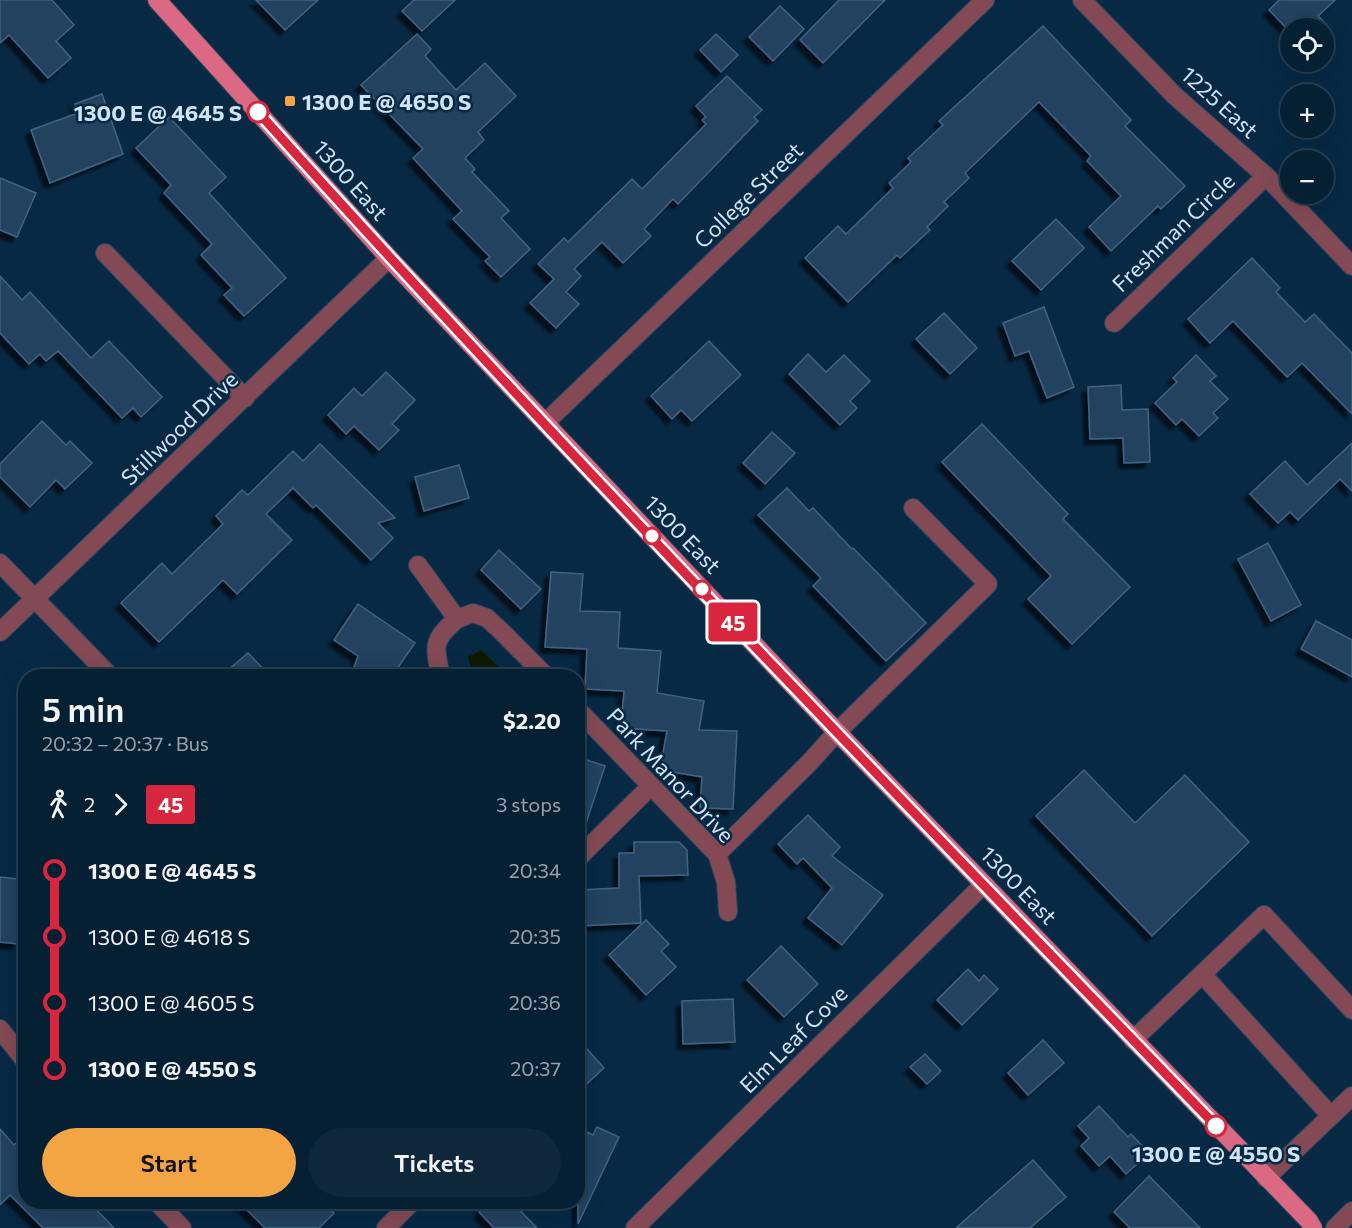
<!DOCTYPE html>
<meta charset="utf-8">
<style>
body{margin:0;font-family:Commissioner,sans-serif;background:#0e273b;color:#f1f3f6;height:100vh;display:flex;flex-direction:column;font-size:22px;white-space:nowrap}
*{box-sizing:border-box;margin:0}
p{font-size:20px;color:#97a2ac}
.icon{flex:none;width:33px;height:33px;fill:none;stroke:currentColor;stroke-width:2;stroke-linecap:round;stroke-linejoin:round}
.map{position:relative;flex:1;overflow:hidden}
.sheet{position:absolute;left:18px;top:669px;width:567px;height:540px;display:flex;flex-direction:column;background:#051f33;border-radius:24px;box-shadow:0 6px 24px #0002,0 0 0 2px #263d4e}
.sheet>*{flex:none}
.badge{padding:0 12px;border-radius:4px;font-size:21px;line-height:39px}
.controls{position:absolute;left:1280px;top:18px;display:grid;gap:12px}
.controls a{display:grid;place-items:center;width:54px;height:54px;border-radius:50%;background:#051f33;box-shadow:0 6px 24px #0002,0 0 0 2px #263d4e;font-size:30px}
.map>.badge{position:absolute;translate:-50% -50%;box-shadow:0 0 0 3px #fff}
.legs{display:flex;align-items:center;gap:9px;height:66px;padding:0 24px;font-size:20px}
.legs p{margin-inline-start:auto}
.headline{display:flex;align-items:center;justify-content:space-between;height:102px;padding:0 24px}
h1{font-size:33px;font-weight:600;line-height:45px}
.action{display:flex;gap:12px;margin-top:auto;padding:12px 24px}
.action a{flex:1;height:69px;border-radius:36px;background:#f3a443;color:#111;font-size:24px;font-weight:600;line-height:69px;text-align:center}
.action a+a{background:#0e273b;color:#f1f3f6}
ul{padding:0 24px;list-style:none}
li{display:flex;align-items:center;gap:21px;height:66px;font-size:22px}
li i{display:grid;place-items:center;width:9px;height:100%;margin:0 8px;background:currentColor}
li i::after{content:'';width:15px;height:15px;margin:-8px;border:4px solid;border-radius:50%;background:#051f33}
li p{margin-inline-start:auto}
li:first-child i{background:linear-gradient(#0000 50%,currentColor 0)}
li:last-child i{background:linear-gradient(currentColor 50%,#0000 0)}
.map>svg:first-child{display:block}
.water{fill:#0f1902}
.building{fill:#224361;stroke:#416382;stroke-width:1.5;filter:url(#shadow)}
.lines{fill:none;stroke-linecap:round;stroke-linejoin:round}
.minor-casing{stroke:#274760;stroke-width:20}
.major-casing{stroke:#274760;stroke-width:20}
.minor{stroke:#834a55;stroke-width:18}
.major{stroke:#dc6983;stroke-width:18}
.line-1-casing{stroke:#fff;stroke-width:14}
.line-1{stroke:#d7263d;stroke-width:9}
.poi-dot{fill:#f3a443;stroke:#072944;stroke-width:2}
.stop-1-dot{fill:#fff;stroke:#d7263d;stroke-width:3}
.labels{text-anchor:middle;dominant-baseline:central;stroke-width:5;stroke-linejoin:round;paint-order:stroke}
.poi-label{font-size:22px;font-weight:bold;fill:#d1e3f6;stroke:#072944;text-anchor:start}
.street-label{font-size:22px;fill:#d1e3f6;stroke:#072944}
.stop-label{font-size:22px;font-weight:bold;fill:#d1e3f6;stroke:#072944;text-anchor:end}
</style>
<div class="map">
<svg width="1352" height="1228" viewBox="0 0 1352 1228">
<defs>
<filter id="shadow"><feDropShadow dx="-5.5" dy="5.5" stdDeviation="1.5" flood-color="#0009"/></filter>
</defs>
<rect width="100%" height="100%" fill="#072944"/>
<path class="water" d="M481,650L502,670L500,676H473L468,657Z"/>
<g class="building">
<path d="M0,0H52L74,25L56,41L71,58L48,78L9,35L0,43Z"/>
<path d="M256,0H318L285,30Z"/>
<path d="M414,0H455L422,31L402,11Z"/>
<path d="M839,0H885L823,63L800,40Z"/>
<path d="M1279,0H1335L1318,16L1327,25L1323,29L1290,28V32L1269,10Z"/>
<path d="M780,6L804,29L773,61L749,37Z"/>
<path d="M1043,26L1131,120L1125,126L1185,186L1161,209L1158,206L1111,251L1089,227L1121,196L1087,161L1091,156L1039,102L965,173L969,178L944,202L948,206L927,227L930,230L900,258L897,255L848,302L805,258L838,226L846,234L893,188L889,183L911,162L908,158L943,125L939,121Z"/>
<path d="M417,34L431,49L425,56L456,90L485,63L516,96L478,132L484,140L465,158L475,169L472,172L509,211L501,218L530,249L501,277L485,261L490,257L453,219L462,211L413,158L423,149L361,85Z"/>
<path d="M716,34L738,55L721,72L700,50Z"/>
<path d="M727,76L762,110L754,117L758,121L678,204L673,199L644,229L651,236L623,263L602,242L574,269L581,276L566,292L579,304L556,328L530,303L554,279L538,264L564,238L568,242L632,179L642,189L706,124L702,120L706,117L696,106Z"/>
<path d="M102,94L123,154L50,183L31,130L78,113L75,104Z"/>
<path d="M169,117L226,177L209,193L286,278L244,316L224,295L232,288L201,255L212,244L164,193L171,185L136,148Z"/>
<path d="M0,178L36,193L17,237L0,230Z"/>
<path d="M1056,219L1084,248L1041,290L1012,261Z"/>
<path d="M1252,258L1280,288L1276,292L1305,322L1314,314L1352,353V414L1302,363L1287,377L1233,321L1210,343L1188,319Z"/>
<path d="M0,276L22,300L30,292L91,358L109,341L162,397L141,417L133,408L122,418L58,351L46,361L40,354L29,364L0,333Z"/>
<path d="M1044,307L1074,387L1047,398L1029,351L1015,356L1003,323Z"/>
<path d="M944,313L977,348L950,374L916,339Z"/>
<path d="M709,341L741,375L692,421L681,410L672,419L651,396Z"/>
<path d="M808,354L826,372L844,355L870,381L850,401L857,408L840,425L789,374Z"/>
<path d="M1196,355L1216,376L1210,381L1228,399L1213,413L1218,418L1199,436L1182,419L1176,425L1155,403L1177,382L1173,378Z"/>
<path d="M386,372L415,400L392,424L399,430L379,450L354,426L346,434L328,415L354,388L362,396Z"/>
<path d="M1121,385L1122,410L1148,409L1150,462L1124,463L1123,438L1090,439L1088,387Z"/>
<path d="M42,421L66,445L70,441L92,463L65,489L56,480L30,507L0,477V464Z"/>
<path d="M982,424L1068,514L1063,519L1130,587L1072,644L1028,599L1051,576L942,462Z"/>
<path d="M772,432L795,453L765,484L743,463Z"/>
<path d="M1352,443V491L1340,479L1298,520L1290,512L1278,523L1250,494L1285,461L1307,485Z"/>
<path d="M320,444L395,518L378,523L393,538L371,560L316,505L313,508L293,488L266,514L292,540L237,594L223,580L159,642L121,603L162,563L172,574L223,524L216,516L242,490L248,495L293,451L303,461Z"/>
<path d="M459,465L469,498L424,511L415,477Z"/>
<path d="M787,488L809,511L813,508L852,549L853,548L926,623L886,661L813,586L821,578L758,515Z"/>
<path d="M1268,543L1301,605L1271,621L1238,559Z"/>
<path d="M499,550L541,589L521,609L481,570Z"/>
<path d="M551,572L583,574L580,611L620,612L618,648L661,651L657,693L704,701L699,730L737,731L733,809L700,808L702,777L660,770L667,731L621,728L624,691L585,689L587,649L545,647Z"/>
<path d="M358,604L415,643L392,676H351L358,656L334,640Z"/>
<path d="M1316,621L1352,640V677L1301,649Z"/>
<path d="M248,653L270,676H221Z"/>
<path d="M578,757L605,766L581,838H578Z"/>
<path d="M1084,770L1135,823L1185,775L1249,842L1152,936L1036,816Z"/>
<path d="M808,815L840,847L832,856L883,895L842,945L808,918L832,888L803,858L797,864L778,844Z"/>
<path d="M634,842H679L687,850L688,875L639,876L641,923L578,926V890L619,888V853H634Z"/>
<path d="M0,877L26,880V927L21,926L18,944L0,942Z"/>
<path d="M646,920L669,944L661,951L676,967L646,995L609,955Z"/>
<path d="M781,946L818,984L784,1017L747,980Z"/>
<path d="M968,969L979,981L984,975L998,989L962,1025L937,1000Z"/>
<path d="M733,999L735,1042L683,1044L682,1001Z"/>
<path d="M578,1039L604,1068L578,1092Z"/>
<path d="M1043,1040L1064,1063L1028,1095L1008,1073Z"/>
<path d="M925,1054L941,1071L927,1084L910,1067Z"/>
<path d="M1099,1106L1128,1137L1131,1134L1149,1153L1126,1174L1110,1156L1099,1166L1081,1146L1089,1138L1078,1126Z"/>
<path d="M597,1127L619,1137L578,1224V1128L593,1135Z"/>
<path d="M0,1129L14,1145L26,1134V1202H89L114,1228H43L10,1195L0,1205Z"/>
<path d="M1033,1160L1066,1197L1030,1228H956Z"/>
<path d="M1149,1176L1200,1228H1130L1114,1212Z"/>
<path d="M239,1202H323L334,1213L319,1228H265Z"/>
<path d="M491,1202H512L537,1228H494L479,1212Z"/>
</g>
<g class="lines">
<defs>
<g id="minor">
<path d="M1082,0L1175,96L1266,176L1352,266"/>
<path d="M105,253L245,398"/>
<path d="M1114,323L1266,176"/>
<path d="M545,423L985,0"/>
<path d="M0,563L110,676"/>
<path d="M418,565L457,619L473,613L487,618L500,630L546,676"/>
<path d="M0,632L389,258"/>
<path d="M441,676C434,647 432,640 457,619"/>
<path d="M578,710L717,854L726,882L728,912"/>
<path d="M717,854L809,763L837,732L988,584L913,508"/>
<path d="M578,858L651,786"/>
<path d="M1202,974L1331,1116"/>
<path d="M0,1029L26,1062"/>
<path d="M1133,1040L1264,915L1352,1010"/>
<path d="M1266,1178L1352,1096"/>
<path d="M157,1202L182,1228"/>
<path d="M386,1228L412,1202"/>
<path d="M635,1228L984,884"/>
<path d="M1335,1228L1352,1211"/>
</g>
<path id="major" d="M157,0L389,258L545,423L837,732L1309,1221L1313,1228"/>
</defs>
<use href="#minor" class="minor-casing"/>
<use href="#major" class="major-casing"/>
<use href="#minor" class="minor"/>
<use href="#major" class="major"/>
</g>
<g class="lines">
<defs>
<path id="line-1" d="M258,112C569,458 893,791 1216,1126"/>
</defs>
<use href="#line-1" class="line-1-casing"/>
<use href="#line-1" class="line-1"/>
</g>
<rect class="poi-dot" x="284" y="95" width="12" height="12" rx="3"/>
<g class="stop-1-dot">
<circle cx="258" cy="112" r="10"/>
<circle cx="652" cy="536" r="8"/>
<circle cx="702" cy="589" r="8"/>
<circle cx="1216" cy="1126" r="10"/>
</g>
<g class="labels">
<g class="poi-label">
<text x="302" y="101">1300 E @ 4650 S</text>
</g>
<g class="street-label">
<text transform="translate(1220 102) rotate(42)">1225 East</text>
<text transform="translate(351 180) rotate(48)">1300 East</text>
<text transform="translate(748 195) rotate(-44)">College Street</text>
<text transform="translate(1173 232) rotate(-44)">Freshman Circle</text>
<text transform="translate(179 428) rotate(-44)">Stillwood Drive</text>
<text transform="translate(683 534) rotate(46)">1300 East</text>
<text transform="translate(671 775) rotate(47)">Park Manor Drive</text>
<text transform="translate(1019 885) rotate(46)">1300 East</text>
<text transform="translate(793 1039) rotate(-45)">Elm Leaf Cove</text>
</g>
<g class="stop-label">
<text x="242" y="112">1300 E @ 4645 S</text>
<text x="1216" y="1153" text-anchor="middle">1300 E @ 4550 S</text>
</g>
</g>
</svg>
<div class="controls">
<a><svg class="icon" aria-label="locate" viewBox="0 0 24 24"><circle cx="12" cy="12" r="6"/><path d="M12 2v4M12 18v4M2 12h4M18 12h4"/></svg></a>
<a>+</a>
<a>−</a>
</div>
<b class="badge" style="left:733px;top:622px;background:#d7263d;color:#fff">45</b>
<section class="sheet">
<div class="headline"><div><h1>5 min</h1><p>20:32 – 20:37 · Bus</p></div><b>$2.20</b></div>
<div class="legs"><svg class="icon" aria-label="walk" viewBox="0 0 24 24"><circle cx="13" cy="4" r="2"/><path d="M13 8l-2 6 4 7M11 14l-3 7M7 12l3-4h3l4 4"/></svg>2<svg class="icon" aria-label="forward" viewBox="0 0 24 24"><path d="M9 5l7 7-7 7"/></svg><b class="badge" style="background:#d7263d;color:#fff">45</b><p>3 stops</p></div>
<ul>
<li><i style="color:#d7263d"></i><b>1300 E @ 4645 S</b><p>20:34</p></li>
<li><i style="color:#d7263d"></i><span>1300 E @ 4618 S</span><p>20:35</p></li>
<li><i style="color:#d7263d"></i><span>1300 E @ 4605 S</span><p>20:36</p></li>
<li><i style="color:#d7263d"></i><b>1300 E @ 4550 S</b><p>20:37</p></li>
</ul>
<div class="action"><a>Start</a><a>Tickets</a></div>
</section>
</div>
